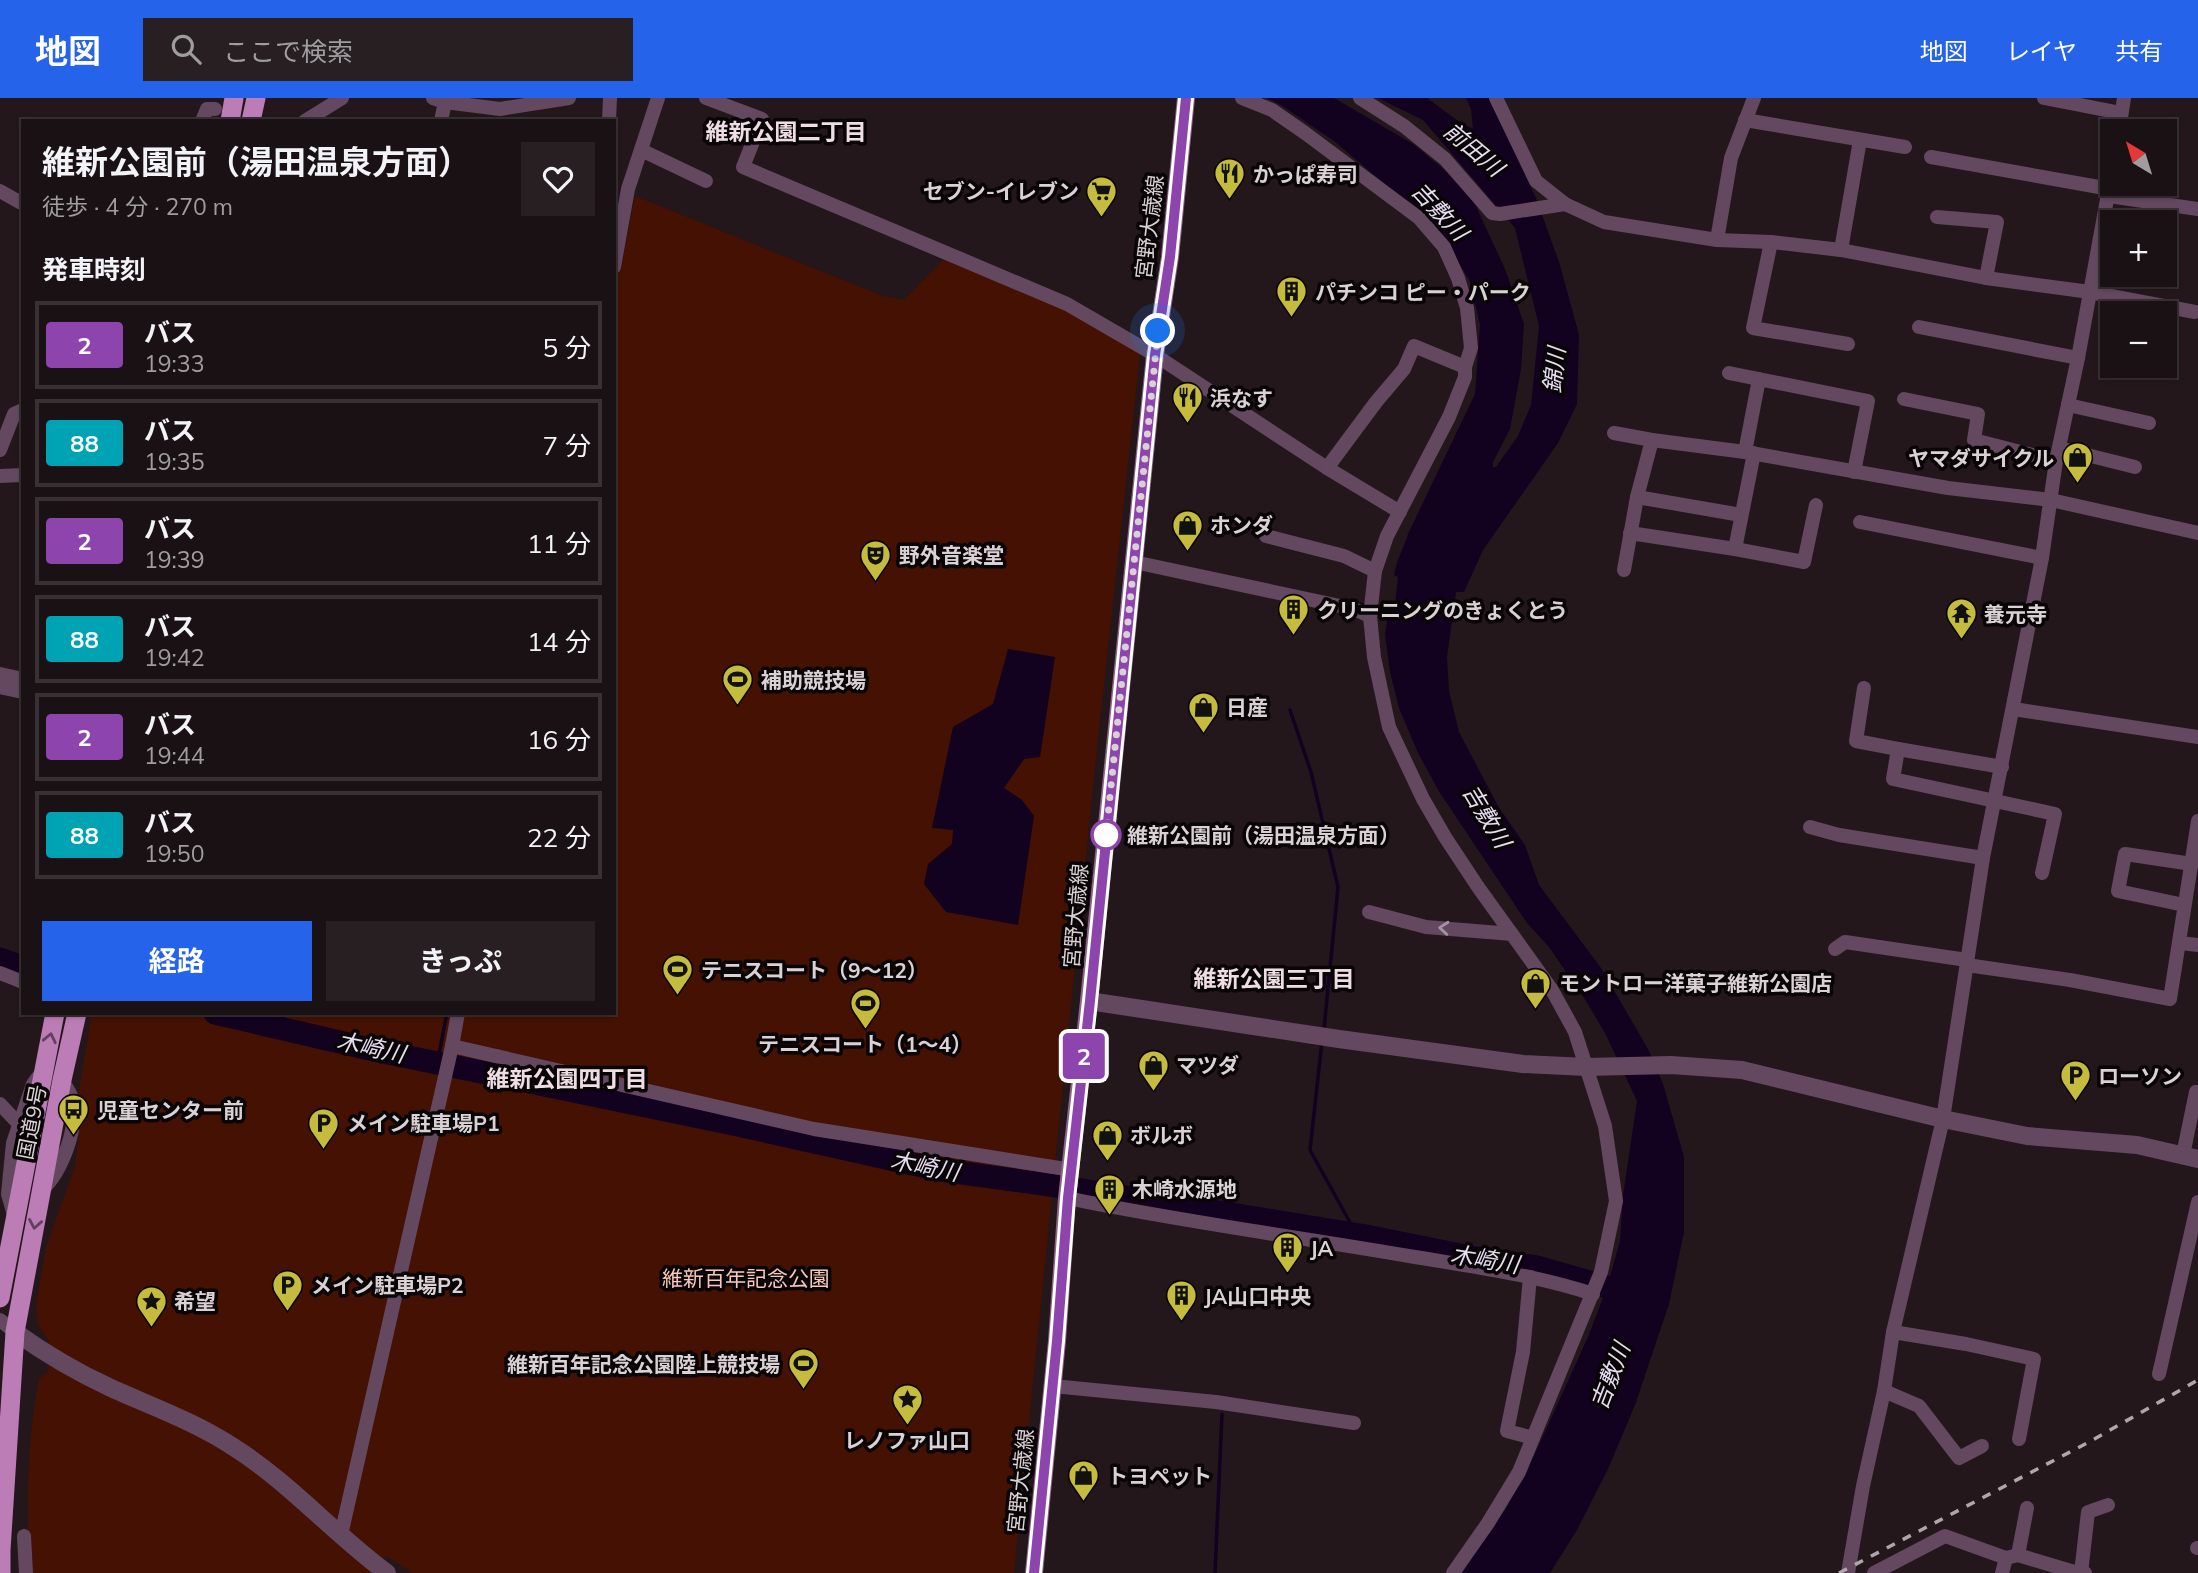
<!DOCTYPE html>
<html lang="ja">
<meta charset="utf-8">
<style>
body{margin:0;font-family:Mulish,"Noto Sans JP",sans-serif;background:#271f22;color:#f1f3f6;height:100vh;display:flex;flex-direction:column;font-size:26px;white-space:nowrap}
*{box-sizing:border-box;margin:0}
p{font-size:23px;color:#9f9da0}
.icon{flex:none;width:38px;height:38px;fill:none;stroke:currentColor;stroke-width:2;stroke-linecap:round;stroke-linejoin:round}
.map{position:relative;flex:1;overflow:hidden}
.panel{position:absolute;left:21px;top:21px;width:595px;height:896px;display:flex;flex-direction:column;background:#1a1115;border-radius:0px;box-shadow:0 2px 5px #0004,0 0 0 2px #383134}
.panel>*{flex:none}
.badge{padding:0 14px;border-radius:5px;font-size:24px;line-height:46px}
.needle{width:46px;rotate:322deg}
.controls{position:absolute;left:2100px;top:21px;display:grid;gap:14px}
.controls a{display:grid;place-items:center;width:77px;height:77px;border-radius:0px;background:#1a1115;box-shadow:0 2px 5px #0004,0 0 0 2px #383134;font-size:35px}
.you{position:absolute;width:35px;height:35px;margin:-18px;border:5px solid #fff;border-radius:50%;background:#1a73e8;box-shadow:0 0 0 10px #1a73e833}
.map>.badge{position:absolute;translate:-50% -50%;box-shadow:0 0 0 4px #fff}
h2{padding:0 21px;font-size:26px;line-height:63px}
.round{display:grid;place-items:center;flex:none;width:74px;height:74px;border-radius:0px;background:#271f22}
.headline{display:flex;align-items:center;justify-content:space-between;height:119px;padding:0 21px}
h1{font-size:33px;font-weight:700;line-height:52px}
.primary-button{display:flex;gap:14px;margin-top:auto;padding:14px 21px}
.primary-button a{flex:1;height:80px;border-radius:0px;background:#2563eb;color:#fff;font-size:28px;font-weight:700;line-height:80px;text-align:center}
.primary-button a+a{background:#271f22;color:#f1f3f6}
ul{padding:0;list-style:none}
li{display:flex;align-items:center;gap:21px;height:88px;margin:0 14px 10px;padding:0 7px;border:4px solid #383134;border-radius:0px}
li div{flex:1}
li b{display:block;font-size:26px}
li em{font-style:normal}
li .badge{min-width:77px;font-weight:700;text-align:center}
header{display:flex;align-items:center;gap:42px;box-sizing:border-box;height:98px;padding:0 35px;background:#2563eb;color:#fff}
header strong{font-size:33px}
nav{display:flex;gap:38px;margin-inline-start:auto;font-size:24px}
.search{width:490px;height:63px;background:#271f22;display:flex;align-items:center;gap:18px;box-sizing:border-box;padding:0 24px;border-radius:0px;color:#9f9da0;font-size:26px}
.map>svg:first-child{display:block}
.green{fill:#441102}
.water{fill:#130120}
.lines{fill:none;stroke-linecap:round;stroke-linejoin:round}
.stream{stroke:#130120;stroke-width:3.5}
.river{stroke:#130120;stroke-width:23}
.minor{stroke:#634860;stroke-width:14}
.tertiary{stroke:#634860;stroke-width:18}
.secondary{stroke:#8d6188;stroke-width:18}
.trunk{stroke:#bc7cb6;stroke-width:19}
.rail{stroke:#b0a6aa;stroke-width:3.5;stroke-dasharray:9 9;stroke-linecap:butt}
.oneway{stroke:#a493a0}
.oneway2{stroke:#62405e}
.line-casing{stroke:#fff;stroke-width:16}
.line{stroke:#8e44ad;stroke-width:10}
.walk{stroke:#dad1d4;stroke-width:7;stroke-dasharray:0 12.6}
.stop-dot{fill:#fff;stroke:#8e44ad;stroke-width:3.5}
.labels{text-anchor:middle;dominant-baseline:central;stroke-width:7;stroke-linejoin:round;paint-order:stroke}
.poi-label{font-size:21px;font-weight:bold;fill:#dad1d4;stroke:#090506;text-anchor:start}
.street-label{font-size:21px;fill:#dad1d4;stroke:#090506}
.stop-label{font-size:21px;font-weight:bold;fill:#dad1d4;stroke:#090506;text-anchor:start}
.park-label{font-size:21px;fill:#f7c7b8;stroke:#090506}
.neighbourhood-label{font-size:23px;font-weight:bold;fill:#efdde4;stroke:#090506}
.water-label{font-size:23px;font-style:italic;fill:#e7ddf1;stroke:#090506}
</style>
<header>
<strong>地図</strong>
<div class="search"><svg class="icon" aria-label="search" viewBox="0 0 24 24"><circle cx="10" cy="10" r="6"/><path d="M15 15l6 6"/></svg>ここで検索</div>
<nav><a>地図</a><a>レイヤ</a><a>共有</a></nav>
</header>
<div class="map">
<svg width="2198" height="1475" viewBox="0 0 2198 1475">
<rect width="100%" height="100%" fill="#23171c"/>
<path class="green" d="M635,98L883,198L904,202L945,160L1051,202L1140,256L1094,678L1014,1475H412L387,1458L372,1475H31C25,1414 27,1342 39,1281L48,1274L49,1243L38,1227L36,1207L46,1149L75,1068L79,1037V992L92,915H614V166L621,171Z"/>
<g class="water">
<path d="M1267,0H1334L1413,46L1448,75L1473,102L1505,171L1524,226L1521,271L1510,331L1493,364V369H1496L1518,338L1531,307L1539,228L1515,130L1423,22L1378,0H1427L1458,23L1473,31L1471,11L1466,0H1489L1536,100L1560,167L1579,237L1577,306L1558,345L1483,452L1464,494H1456L1447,559L1449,593L1459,634L1498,708L1525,747L1539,787L1601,870L1648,951L1663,986L1684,1059V1134L1669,1206L1635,1307L1608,1371L1577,1432L1550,1475H1461L1505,1412L1534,1358L1588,1239L1607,1189L1620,1143L1623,1098L1637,1003L1605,935L1586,903L1549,849L1527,825L1440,695L1418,655L1399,610L1390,574L1385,536L1390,506L1395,505L1398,479L1394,477C1396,463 1404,450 1408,436L1475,296L1480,227L1470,183L1450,152L1411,108L1334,43L1281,7Z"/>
<path d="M1008,551L1055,559L1040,659L1024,661L1004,690L1022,702L1034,718L1018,827L946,814L924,786L928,766L952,746L953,732L932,730L953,629L993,606Z"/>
</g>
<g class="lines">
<g class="stream">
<path d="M1346,502L1366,508"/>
<path d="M1376,513L1391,520"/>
<path d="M1290,612L1311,674L1338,789L1324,931"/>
<path d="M1322,943L1310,1052L1357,1137"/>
<path d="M437,966L447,915"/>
<path d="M1215,1475L1222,1316"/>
</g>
<g class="river">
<path d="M0,861L23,869"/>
<path d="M215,915L374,952L738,1027L940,1072L1064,1089L1366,1138L1475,1160L1537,1169L1607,1189L1633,1204"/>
</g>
<g class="minor">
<path d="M433,0L445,4L500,11L569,0"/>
<path d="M706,0L762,21L743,69L1067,206L1155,257L1327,370L1400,414"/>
<path d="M1242,0L1272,12L1305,35L1419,120L1444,149L1458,180L1467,210L1471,250L1465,269V279L1449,319L1387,438L1375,473L1370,518L1374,559L1389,629L1423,701L1445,739L1478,789L1552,892L1575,934L1605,1028L1616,1103L1601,1174L1519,1374L1488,1425L1453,1475"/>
<path d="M1360,0L1404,28L1445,61L1492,115L1500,116L1565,106"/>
<path d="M1496,0L1536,83L1565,106L1604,124L1717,142L1771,144L1841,152L1986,180L2090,194L2195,214"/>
<path d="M2044,0L2121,15"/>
<path d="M1745,22L1905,49"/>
<path d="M202,23L207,11H215"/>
<path d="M305,23L342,0"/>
<path d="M441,23L445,4"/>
<path d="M609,23L610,0"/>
<path d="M2119,33L2124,0"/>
<path d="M641,52L706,83"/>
<path d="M1931,59L2110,91"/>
<path d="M0,93L23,106"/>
<path d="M2109,98L2198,111"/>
<path d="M1937,119L1997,124L1986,180"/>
<path d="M1717,142L1731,60L1754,0"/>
<path d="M1771,144L1753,230L1848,246"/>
<path d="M1841,152L1860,42"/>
<path d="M614,169L628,91L658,0"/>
<path d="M1919,229L2078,260"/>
<path d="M1729,275L1868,303L1854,374"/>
<path d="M1904,301L1978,316L1974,342L2056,363"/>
<path d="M2068,307L2149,325"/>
<path d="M1614,335L1652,342L1745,354L1948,390L2051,402L2198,435"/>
<path d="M2059,350L2135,369"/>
<path d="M0,352L14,316L23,312"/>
<path d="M1745,354L1759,281"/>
<path d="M1327,370L1376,304L1404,271L1414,248L1465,269"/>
<path d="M0,378L23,377"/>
<path d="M1637,399L1741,417"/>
<path d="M1860,424L2042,460"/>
<path d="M1630,435L1735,451L1804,464L1816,407"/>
<path d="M1266,438L1344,458L1375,473"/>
<path d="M1735,451L1754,355"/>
<path d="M1134,464L1354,511L1370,518"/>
<path d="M1624,472L1637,399L1652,342"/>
<path d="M0,576L23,581"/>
<path d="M1864,590L1856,643L1898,651"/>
<path d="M2013,611L2198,639"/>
<path d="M2002,669L1898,651L1893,681L2055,716L2042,775"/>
<path d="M1810,729L1839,737L1983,760"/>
<path d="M2184,807L2118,793L2125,756L2192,766"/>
<path d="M1369,814L1426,829L1512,836"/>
<path d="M2180,845L2198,847"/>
<path d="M1835,851L1845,844L1967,862"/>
<path d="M1967,867L2070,882L2170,901L2198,723"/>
<path d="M0,875L23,884"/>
<path d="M452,948L814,1031L1072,1072"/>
<path d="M0,1006L18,1025"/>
<path d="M2183,1057L2196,994H2198"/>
<path d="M42,1092C62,1073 79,1029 72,1001C71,995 65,988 62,982"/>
<path d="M1067,1100C1183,1124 1300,1139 1415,1159C1475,1169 1535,1177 1593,1196"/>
<path d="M14,1117L8,1096L13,1045L33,986L38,979"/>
<path d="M1530,1179L1523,1254L1507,1333L1533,1340"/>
<path d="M0,1222L15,1234"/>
<path d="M1893,1234L1966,1246L2034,1261L2019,1341"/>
<path d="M2159,1276L2198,1104"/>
<path d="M1053,1288L1216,1304L1354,1325"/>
<path d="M1884,1293L1919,1308L1959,1360L1982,1348"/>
<path d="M341,1437L452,948L458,915"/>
<path d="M24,1438L26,1475"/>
<path d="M2197,1450H2198"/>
<path d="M2018,1457L2027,1410"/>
<path d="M1848,1475L1863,1388L1884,1293L1893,1234L1943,1021L1983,760L2042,460L2056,363L2078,260L2112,74"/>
<path d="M1874,1475L1945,1438L2006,1460L2018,1457L2071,1473L2085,1475"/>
<path d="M2002,1475L2006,1460"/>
<path d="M2081,1475L2088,1414L2108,1407"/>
</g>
<g class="tertiary">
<path d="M0,587L23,592"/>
<path d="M1089,903L1339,941L1523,966L1586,969L1671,967L1742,972L1943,1021L2027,1038L2137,1047L2198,1061"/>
<path d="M15,1234C46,1256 76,1274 111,1290C153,1309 196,1324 235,1350C290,1385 334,1436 387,1475"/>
</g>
<path class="secondary" d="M1034,1475L1057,1243L1067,1100L1089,903L1155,257L1170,159L1186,0"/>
<g class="trunk">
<path d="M230,23L234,0"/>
<path d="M251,23L256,0"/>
<path d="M0,1200L55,915"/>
<path d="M1,1475V1452L15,1234L62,982L77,915"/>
</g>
<path class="rail" d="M1839,1475L2089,1344L2198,1282"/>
</g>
<defs><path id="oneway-chevron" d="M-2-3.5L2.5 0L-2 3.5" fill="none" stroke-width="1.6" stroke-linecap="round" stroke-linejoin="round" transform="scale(1.75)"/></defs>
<use class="oneway" href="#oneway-chevron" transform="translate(1444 830) rotate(-175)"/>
<g class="oneway2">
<use href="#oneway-chevron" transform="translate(50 940) rotate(-78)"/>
<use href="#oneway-chevron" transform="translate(35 1126) rotate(100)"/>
</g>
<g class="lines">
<defs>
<path id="line" d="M1034,1475L1057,1243L1068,1100L1090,903L1155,257L1170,159L1186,0"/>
</defs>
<use href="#line" class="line-casing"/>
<use href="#line" class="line"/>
<path class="walk" d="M1106,737L1158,233"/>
</g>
<defs>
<symbol id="restaurant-pin" viewBox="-11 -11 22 30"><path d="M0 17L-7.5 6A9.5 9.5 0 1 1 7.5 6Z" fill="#c5bc3d" stroke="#090506"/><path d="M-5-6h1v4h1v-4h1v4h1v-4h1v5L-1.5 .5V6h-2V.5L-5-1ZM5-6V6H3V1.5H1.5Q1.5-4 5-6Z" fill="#111"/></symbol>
<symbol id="supermarket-pin" viewBox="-11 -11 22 30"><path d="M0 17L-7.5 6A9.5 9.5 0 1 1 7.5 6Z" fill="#c5bc3d" stroke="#090506"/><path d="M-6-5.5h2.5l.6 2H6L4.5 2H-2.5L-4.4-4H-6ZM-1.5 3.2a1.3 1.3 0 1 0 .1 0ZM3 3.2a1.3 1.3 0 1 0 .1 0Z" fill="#111"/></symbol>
<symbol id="building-pin" viewBox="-11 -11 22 30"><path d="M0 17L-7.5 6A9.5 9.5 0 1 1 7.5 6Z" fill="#c5bc3d" stroke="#090506"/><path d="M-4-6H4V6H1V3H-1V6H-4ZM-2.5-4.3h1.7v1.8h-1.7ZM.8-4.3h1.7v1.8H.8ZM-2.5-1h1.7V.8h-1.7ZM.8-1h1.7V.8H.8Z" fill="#111"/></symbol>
<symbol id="shop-pin" viewBox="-11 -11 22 30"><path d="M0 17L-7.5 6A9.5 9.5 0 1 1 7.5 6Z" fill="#c5bc3d" stroke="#090506"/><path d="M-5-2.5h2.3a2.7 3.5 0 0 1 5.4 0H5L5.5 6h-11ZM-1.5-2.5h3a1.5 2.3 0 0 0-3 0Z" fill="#111"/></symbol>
<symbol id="theatre-pin" viewBox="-11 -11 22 30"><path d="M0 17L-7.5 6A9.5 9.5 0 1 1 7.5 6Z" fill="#c5bc3d" stroke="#090506"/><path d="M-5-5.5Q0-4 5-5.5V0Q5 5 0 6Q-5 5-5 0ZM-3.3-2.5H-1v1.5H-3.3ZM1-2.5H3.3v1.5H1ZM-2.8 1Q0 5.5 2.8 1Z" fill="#111"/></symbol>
<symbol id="temple-pin" viewBox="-11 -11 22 30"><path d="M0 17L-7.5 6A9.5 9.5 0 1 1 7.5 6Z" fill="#c5bc3d" stroke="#090506"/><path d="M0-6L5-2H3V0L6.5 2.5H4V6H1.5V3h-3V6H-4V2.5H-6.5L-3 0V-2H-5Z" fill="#111"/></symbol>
<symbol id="stadium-pin" viewBox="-11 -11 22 30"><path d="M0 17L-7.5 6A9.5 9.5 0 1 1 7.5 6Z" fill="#c5bc3d" stroke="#090506"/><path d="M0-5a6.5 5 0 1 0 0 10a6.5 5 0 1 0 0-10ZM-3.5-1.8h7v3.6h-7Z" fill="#111"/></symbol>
<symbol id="parking-pin" viewBox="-11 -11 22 30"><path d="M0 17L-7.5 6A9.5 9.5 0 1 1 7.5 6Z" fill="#c5bc3d" stroke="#090506"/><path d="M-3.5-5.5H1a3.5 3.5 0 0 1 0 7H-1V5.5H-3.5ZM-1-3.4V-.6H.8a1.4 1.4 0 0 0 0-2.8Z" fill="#111"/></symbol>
<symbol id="bus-pin" viewBox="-11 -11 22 30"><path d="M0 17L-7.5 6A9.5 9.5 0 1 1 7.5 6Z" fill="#c5bc3d" stroke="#090506"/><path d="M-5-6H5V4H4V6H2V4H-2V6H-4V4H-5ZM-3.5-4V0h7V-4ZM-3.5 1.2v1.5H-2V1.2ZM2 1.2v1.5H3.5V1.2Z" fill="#111"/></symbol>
<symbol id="sight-pin" viewBox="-11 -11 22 30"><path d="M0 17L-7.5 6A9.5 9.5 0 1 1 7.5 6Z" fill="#c5bc3d" stroke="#090506"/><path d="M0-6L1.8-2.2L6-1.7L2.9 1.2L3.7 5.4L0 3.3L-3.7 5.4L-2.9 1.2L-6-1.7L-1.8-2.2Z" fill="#111"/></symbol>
</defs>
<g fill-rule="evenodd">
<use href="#restaurant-pin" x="1212" y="58" width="35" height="47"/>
<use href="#supermarket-pin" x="1084" y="76" width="35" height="47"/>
<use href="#building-pin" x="1274" y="176" width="35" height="47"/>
<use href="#restaurant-pin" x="1170" y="282" width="35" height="47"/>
<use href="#shop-pin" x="2060" y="342" width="35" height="47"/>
<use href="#shop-pin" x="1170" y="410" width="35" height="47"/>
<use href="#theatre-pin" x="858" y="440" width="35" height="47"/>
<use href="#building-pin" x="1276" y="494" width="35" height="47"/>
<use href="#temple-pin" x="1944" y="498" width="35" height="47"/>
<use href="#stadium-pin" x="720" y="564" width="35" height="47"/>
<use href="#shop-pin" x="1186" y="592" width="35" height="47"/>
<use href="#stadium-pin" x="660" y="854" width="35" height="47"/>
<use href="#shop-pin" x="1518" y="868" width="35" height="47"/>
<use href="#stadium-pin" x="848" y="888" width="35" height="47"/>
<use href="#shop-pin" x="1136" y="950" width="35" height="47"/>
<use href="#parking-pin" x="2058" y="960" width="35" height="47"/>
<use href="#bus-pin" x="56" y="994" width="35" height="47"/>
<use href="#parking-pin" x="306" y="1008" width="35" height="47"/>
<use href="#shop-pin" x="1090" y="1020" width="35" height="47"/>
<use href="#building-pin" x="1092" y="1074" width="35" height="47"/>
<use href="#building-pin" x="1270" y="1132" width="35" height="47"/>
<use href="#parking-pin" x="270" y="1170" width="35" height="47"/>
<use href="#building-pin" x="1164" y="1180" width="35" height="47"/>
<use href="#sight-pin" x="134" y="1186" width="35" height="47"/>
<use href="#stadium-pin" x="786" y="1248" width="35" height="47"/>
<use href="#sight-pin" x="890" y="1284" width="35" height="47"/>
<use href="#shop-pin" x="1066" y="1360" width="35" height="47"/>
</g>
<circle class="stop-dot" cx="1106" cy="737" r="14"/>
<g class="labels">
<g class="poi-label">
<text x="1253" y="76">かっぱ寿司</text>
<text x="1079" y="93" text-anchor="end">セブン-イレブン</text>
<text x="1315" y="194">パチンコ ピー・パーク</text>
<text x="1210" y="300">浜なす</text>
<text x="2054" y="360" text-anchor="end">ヤマダサイクル</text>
<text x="1210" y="427">ホンダ</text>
<text x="899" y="457">野外音楽堂</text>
<text x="1317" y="512">クリーニングのきょくとう</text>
<text x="1984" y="516">養元寺</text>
<text x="761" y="582">補助競技場</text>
<text x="1226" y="609">日産</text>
<text x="701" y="872">テニスコート（9～12）</text>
<text x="1559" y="885">モントロー洋菓子維新公園店</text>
<text x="865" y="946" text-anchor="middle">テニスコート（1～4）</text>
<text x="1176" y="967">マツダ</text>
<text x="2098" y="978">ローソン</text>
<text x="97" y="1012">児童センター前</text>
<text x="347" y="1025">メイン駐車場P1</text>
<text x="1130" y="1037">ボルボ</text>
<text x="1132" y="1091">木崎水源地</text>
<text x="1310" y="1150">JA</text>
<text x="311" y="1187">メイン駐車場P2</text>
<text x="1204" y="1198">JA山口中央</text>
<text x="174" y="1203">希望</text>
<text x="780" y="1266" text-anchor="end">維新百年記念公園陸上競技場</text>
<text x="907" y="1342" text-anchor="middle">レノファ山口</text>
<text x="1107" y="1378">トヨペット</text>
</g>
<g class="street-label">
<text transform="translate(1149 129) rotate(-83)">宮野大歳線</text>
<text transform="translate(1075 818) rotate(-85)">宮野大歳線</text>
<text transform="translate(31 1024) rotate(-79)">国道9号</text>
<text transform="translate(1020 1383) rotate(-84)">宮野大歳線</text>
</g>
<g class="stop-label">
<text x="1127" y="737">維新公園前（湯田温泉方面）</text>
</g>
<g class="park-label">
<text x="746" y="1180">維新百年記念公園</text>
</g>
<g class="neighbourhood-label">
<text x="786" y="33">維新公園二丁目</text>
<text x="1274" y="880">維新公園三丁目</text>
<text x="567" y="980">維新公園四丁目</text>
</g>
<g class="water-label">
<text transform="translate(1474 51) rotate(40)">前田川</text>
<text transform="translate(1440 113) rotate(47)">吉敷川</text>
<text transform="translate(1554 272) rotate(-84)">錦川</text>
<text transform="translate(1487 718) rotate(59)">吉敷川</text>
<text transform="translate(371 949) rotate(12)">木崎川</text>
<text transform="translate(925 1068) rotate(11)">木崎川</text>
<text transform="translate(1485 1161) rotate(9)">木崎川</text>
<text transform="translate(1610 1278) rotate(-69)">吉敷川</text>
</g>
</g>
</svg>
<div class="controls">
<a><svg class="needle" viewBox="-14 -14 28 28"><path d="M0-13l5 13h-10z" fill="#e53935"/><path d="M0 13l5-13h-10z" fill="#9f9da0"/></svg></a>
<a>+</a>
<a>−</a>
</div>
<div class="you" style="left:1158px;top:233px"></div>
<b class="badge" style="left:1084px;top:958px;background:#8e44ad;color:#fff">2</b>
<section class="panel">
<div class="headline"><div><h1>維新公園前（湯田温泉方面）</h1><p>徒歩 · 4 分 · 270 m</p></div><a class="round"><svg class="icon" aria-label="heart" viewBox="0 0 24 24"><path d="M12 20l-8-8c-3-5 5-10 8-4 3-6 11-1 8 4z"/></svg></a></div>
<h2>発車時刻</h2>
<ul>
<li><span class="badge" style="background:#8e44ad;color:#fff">2</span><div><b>バス</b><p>19:33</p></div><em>5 分</em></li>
<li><span class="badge" style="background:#00a3b4;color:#fff">88</span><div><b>バス</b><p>19:35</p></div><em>7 分</em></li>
<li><span class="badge" style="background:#8e44ad;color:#fff">2</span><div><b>バス</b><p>19:39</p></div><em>11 分</em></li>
<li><span class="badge" style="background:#00a3b4;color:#fff">88</span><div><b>バス</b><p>19:42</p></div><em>14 分</em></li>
<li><span class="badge" style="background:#8e44ad;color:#fff">2</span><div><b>バス</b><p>19:44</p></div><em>16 分</em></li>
<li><span class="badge" style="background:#00a3b4;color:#fff">88</span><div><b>バス</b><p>19:50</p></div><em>22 分</em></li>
</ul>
<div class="primary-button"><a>経路</a><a>きっぷ</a></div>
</section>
</div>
